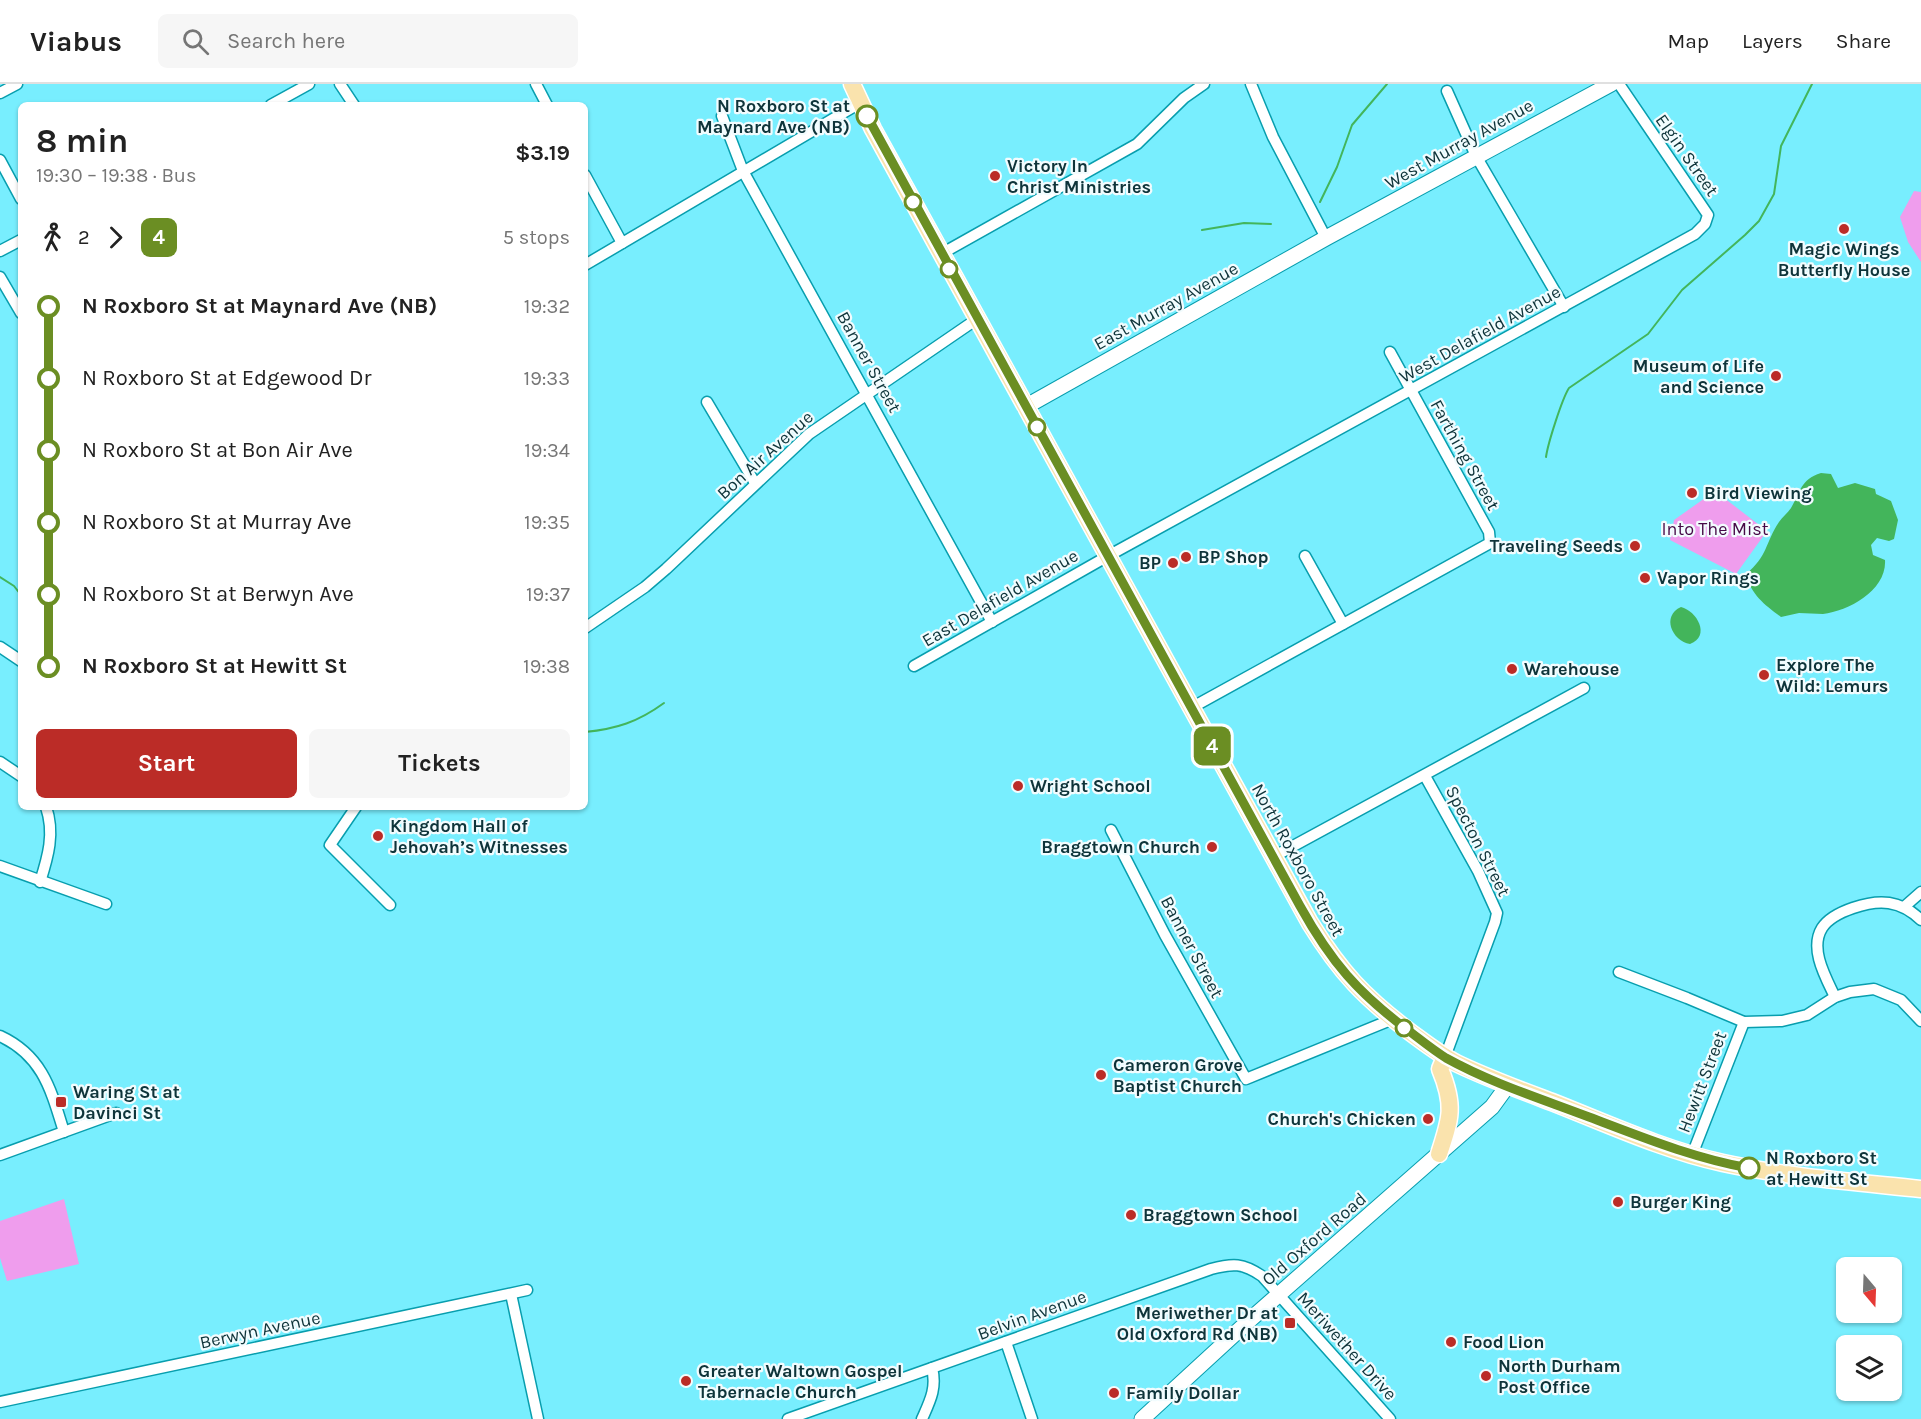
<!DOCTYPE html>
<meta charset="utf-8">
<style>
body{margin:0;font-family:Karla,sans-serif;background:#f6f6f6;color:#222;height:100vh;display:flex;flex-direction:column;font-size:22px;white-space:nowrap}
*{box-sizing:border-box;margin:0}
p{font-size:20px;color:#767676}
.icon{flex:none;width:33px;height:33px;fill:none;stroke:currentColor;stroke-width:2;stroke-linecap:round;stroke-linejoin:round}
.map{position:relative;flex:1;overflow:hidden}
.drawer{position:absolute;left:18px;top:18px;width:570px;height:708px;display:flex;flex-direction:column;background:#fff;border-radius:9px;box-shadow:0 2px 4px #0004}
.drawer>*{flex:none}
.badge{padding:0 12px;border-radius:9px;font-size:21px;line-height:39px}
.needle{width:39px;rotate:161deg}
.fabs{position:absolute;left:1836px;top:1173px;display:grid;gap:12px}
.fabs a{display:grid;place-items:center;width:66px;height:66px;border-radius:9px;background:#fff;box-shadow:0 2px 4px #0004;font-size:30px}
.map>.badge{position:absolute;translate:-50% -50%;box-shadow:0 0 0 3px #fff}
.legs{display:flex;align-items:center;gap:9px;height:66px;padding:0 18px;font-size:20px}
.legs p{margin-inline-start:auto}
.summary{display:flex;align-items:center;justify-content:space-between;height:102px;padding:0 18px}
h1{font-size:33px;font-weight:700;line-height:45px}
.primary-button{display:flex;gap:12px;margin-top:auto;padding:12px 18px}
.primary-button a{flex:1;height:69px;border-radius:9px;background:#bb2c27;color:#fff;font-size:24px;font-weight:700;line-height:69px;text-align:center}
.primary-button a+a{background:#f6f6f6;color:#222}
ul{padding:0 18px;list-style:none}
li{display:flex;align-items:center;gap:21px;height:72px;font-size:22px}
li i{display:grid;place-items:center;width:9px;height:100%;margin:0 8px;background:currentColor}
li i::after{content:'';width:15px;height:15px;margin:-8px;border:4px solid;border-radius:50%;background:#fff}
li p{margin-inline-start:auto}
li:first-child i{background:linear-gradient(#0000 50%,currentColor 0)}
li:last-child i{background:linear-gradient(currentColor 50%,#0000 0)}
header{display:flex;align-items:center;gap:36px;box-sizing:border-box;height:84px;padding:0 30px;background:#fff;border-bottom:2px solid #e0e0e0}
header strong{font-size:28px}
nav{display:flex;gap:33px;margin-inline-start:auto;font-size:21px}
.search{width:420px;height:54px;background:#f6f6f6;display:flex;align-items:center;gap:15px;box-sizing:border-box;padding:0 21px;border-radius:9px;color:#767676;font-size:22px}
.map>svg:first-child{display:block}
.green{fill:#ef9ded}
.water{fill:#43b55b}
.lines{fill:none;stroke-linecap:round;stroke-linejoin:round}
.stream{stroke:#43b55b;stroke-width:2}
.street-casing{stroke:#089eae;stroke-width:13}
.secondary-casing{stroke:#089eae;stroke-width:17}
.primary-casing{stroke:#fff;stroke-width:19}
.street{stroke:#fff;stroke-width:10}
.secondary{stroke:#fff;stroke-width:15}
.primary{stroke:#fae3ad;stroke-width:16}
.line-1-casing{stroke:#fff;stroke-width:14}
.line-1{stroke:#6b8e23;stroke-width:9}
.stop-1-dot{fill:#fff;stroke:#6b8e23;stroke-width:3}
.poi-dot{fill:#bb2c27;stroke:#f2fcfe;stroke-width:2}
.labels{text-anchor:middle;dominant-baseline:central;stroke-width:4.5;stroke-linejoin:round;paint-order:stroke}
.stop-label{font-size:18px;font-weight:bold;fill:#0e343a;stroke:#f2fcfe;text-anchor:end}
.street-label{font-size:18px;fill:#0e343a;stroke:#f2fcfe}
.poi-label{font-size:18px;font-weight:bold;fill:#0e343a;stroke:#f2fcfe;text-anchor:start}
.park-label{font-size:18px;fill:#460947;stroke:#f2fcfe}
</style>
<header>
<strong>Viabus</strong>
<div class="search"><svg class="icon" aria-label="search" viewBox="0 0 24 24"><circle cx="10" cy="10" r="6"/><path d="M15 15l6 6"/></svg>Search here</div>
<nav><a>Map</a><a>Layers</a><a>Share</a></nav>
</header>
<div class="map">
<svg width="1921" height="1335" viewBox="0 0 1921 1335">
<rect width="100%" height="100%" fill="#78eefe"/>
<g class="green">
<path d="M1914,107L1921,108V178L1908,158L1900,133Z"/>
<path d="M1715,407L1767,447L1736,490L1670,456L1674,436Z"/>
<path d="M64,1115L79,1180L7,1197L0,1174V1137Z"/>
</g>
<g class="water">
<path d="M1821,389L1831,390L1838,404L1855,399L1875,405L1876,410L1891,417L1898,436L1894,455L1889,457L1877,454L1871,461L1873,471L1885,476C1887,506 1849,527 1823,530C1815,530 1807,529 1799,529C1793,530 1787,532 1781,533C1765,521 1751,511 1746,490C1768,472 1765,459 1779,438C1782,433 1788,429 1791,424C1801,407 1800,396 1821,389Z"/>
<path d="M1681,523C1697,527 1711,552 1690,560C1672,557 1661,532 1681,523Z"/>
</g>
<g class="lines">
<g class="stream">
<path d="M1320,118L1337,83L1352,41L1387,0"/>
<path d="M1202,146L1244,139L1271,140"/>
<path d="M1546,373C1548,359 1562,315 1569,304L1648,250L1682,206L1745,151L1759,137L1774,110L1781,62L1812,0"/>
<path d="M0,493L14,502L21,511"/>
<path d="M585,648C616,645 638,638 664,619"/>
</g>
<defs>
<g id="street">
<path d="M340,0L354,21"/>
<path d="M536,0L547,21"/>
<path d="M1251,0L1273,53L1326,154"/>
<path d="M1447,7L1476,72L1564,223"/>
<path d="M0,9L17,0"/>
<path d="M271,21L309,0"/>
<path d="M722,32L743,87L992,538"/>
<path d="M0,76L21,115"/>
<path d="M585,91L622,159"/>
<path d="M0,167L21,156"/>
<path d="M941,170L1137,60L1184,14L1204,0"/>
<path d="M585,181L860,19"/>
<path d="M0,193L21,229"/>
<path d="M707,318L755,399"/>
<path d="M1305,472L1343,540"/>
<path d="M585,544L645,503L666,485L809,350L977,235"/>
<path d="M0,563L21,577"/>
<path d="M914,582L1108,472L1695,150L1705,140L1708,131L1619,0"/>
<path d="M1191,624L1490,459L1489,448L1390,268"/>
<path d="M0,678L21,692"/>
<path d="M1425,692L1478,787L1497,829L1495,838L1445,973"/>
<path d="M356,723L330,761L390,821"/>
<path d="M1111,746L1165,851L1246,995L1393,935"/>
<path d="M1273,773L1584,604"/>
<path d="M0,782L106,820"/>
<path d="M40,798C48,773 55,749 46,723"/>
<path d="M1904,823L1921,808"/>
<path d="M1619,888L1687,914L1744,938L1782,937L1807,931L1835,913L1850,908L1874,905L1901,916L1921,937"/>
<path d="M1835,913C1826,894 1809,865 1822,844C1833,827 1871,816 1889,819C1902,821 1912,827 1921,836"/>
<path d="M0,952C43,972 51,1006 64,1048"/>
<path d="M0,1071L116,1029"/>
<path d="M1692,1071L1744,938"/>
<path d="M511,1210L538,1335"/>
<path d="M1006,1258L1032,1335"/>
<path d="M0,1318L527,1206"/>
<path d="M788,1335L1211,1185C1233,1179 1243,1179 1262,1192L1390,1335"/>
<path d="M922,1335C930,1317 937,1304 932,1284"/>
</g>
<g id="secondary">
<path d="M1025,323L1326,154L1611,0"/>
<path d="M1142,1335L1252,1234L1492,1023L1508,1001"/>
</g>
<g id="primary">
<path d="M852,0L873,45L1310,839C1341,889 1364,913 1410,948C1425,959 1439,970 1456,979C1487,994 1520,1006 1552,1018C1608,1040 1664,1066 1723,1079C1788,1093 1855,1098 1921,1105"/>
<path d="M1439,1070C1451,1034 1455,1021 1440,985L1445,973"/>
</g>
</defs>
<use href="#street" class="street-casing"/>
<use href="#secondary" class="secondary-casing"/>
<use href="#primary" class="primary-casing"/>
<use href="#street" class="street"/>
<use href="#secondary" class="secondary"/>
<use href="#primary" class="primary"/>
</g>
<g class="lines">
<defs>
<path id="line-1" d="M867,32L1300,822C1331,878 1358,909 1409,947C1421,956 1433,966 1446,974C1491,999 1542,1015 1589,1033C1642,1053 1693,1074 1749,1084"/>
</defs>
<use href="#line-1" class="line-1-casing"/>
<use href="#line-1" class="line-1"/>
</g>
<g class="stop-1-dot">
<circle cx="867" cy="32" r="10"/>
<circle cx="913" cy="118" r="8"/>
<circle cx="949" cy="185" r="8"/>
<circle cx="1037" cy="343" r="8"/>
<circle cx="1404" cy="944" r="8"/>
<circle cx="1749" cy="1084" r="10"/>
</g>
<g class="poi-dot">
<circle cx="995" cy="92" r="6"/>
<circle cx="1844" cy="145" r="6"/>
<circle cx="1776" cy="292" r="6"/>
<circle cx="1692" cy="409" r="6"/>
<circle cx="1635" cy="462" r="6"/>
<circle cx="1186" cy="473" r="6"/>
<circle cx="1173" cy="479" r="6"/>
<circle cx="1645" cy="494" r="6"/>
<circle cx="1512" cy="585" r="6"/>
<circle cx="1764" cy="591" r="6"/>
<circle cx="1018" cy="702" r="6"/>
<circle cx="378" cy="752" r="6"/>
<circle cx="1212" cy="763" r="6"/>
<circle cx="1101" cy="991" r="6"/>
<rect x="55" y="1012" width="12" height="12" rx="3"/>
<circle cx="1428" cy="1035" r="6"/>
<circle cx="1618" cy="1118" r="6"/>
<circle cx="1131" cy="1131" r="6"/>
<rect x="1284" y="1233" width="12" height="12" rx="3"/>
<circle cx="1451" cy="1258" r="6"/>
<circle cx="1486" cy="1292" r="6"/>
<circle cx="686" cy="1297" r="6"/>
<circle cx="1114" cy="1309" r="6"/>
</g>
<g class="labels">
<g class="stop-label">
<text x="850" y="22">N Roxboro St at<tspan x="850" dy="21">Maynard Ave (NB)</tspan></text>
<text x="1766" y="1074" text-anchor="start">N Roxboro St<tspan x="1766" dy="21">at Hewitt St</tspan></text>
</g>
<g class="street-label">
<text transform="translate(1459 60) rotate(-29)">West Murray Avenue</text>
<text transform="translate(1687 71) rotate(55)">Elgin Street</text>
<text transform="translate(1166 222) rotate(-29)">East Murray Avenue</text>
<text transform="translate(1480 250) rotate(-29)">West Delafield Avenue</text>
<text transform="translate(869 278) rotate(61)">Banner Street</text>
<text transform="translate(765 371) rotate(-42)">Bon Air Avenue</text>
<text transform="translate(1465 371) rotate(61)">Farthing Street</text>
<text transform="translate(1000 514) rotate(-30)">East Delafield Avenue</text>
<text transform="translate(1478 757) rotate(63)">Specton Street</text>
<text transform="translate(1298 776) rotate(61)">North Roxboro Street</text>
<text transform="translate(1192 863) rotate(62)">Banner Street</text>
<text transform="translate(1702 998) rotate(-69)">Hewitt Street</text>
<text transform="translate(1314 1155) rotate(-41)">Old Oxford Road</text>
<text transform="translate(1032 1231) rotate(-20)">Belvin Avenue</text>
<text transform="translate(260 1246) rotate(-12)">Berwyn Avenue</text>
<text transform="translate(1347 1262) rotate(48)">Meriwether Drive</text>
</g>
<g class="poi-label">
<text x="1007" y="82">Victory In<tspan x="1007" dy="21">Christ Ministries</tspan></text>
<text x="1844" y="165" text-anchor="middle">Magic Wings<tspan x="1844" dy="21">Butterfly House</tspan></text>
<text x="1764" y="282" text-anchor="end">Museum of Life<tspan x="1764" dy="21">and Science</tspan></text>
<text x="1704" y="409">Bird Viewing</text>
<text x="1623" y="462" text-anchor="end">Traveling Seeds</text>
<text x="1198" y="473">BP Shop</text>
<text x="1161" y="479" text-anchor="end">BP</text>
<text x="1657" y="494">Vapor Rings</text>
<text x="1776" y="581">Explore The<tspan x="1776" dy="21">Wild: Lemurs</tspan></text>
<text x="1524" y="585">Warehouse</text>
<text x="1030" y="702">Wright School</text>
<text x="390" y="742">Kingdom Hall of<tspan x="390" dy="21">Jehovah’s Witnesses</tspan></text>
<text x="1200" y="763" text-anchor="end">Braggtown Church</text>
<text x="1113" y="981">Cameron Grove<tspan x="1113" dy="21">Baptist Church</tspan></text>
<text x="73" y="1008">Waring St at<tspan x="73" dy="21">Davinci St</tspan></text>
<text x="1416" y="1035" text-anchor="end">Church's Chicken</text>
<text x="1630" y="1118">Burger King</text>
<text x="1143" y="1131">Braggtown School</text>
<text x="1278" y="1229" text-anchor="end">Meriwether Dr at<tspan x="1278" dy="21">Old Oxford Rd (NB)</tspan></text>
<text x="1463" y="1258">Food Lion</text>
<text x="1498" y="1282">North Durham<tspan x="1498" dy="21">Post Office</tspan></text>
<text x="698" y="1287">Greater Waltown Gospel<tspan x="698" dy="21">Tabernacle Church</tspan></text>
<text x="1126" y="1309">Family Dollar</text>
</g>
<g class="park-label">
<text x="1715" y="445">Into The Mist</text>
</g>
</g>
</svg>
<div class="fabs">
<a><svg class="needle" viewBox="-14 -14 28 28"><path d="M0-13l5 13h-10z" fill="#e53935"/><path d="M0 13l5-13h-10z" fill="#767676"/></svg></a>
<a><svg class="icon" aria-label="layers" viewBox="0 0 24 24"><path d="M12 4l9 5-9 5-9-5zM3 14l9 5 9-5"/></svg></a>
</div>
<b class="badge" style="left:1212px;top:662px;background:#6b8e23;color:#fff">4</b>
<section class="drawer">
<div class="summary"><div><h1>8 min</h1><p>19:30 – 19:38 · Bus</p></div><b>$3.19</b></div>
<div class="legs"><svg class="icon" aria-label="walk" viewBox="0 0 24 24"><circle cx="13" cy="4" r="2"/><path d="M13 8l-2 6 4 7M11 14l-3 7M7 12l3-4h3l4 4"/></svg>2<svg class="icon" aria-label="forward" viewBox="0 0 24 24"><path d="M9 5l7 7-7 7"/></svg><b class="badge" style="background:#6b8e23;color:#fff">4</b><p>5 stops</p></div>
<ul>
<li><i style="color:#6b8e23"></i><b>N Roxboro St at Maynard Ave (NB)</b><p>19:32</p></li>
<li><i style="color:#6b8e23"></i><span>N Roxboro St at Edgewood Dr</span><p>19:33</p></li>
<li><i style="color:#6b8e23"></i><span>N Roxboro St at Bon Air Ave</span><p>19:34</p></li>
<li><i style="color:#6b8e23"></i><span>N Roxboro St at Murray Ave</span><p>19:35</p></li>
<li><i style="color:#6b8e23"></i><span>N Roxboro St at Berwyn Ave</span><p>19:37</p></li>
<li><i style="color:#6b8e23"></i><b>N Roxboro St at Hewitt St</b><p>19:38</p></li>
</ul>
<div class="primary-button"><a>Start</a><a>Tickets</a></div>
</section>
</div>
